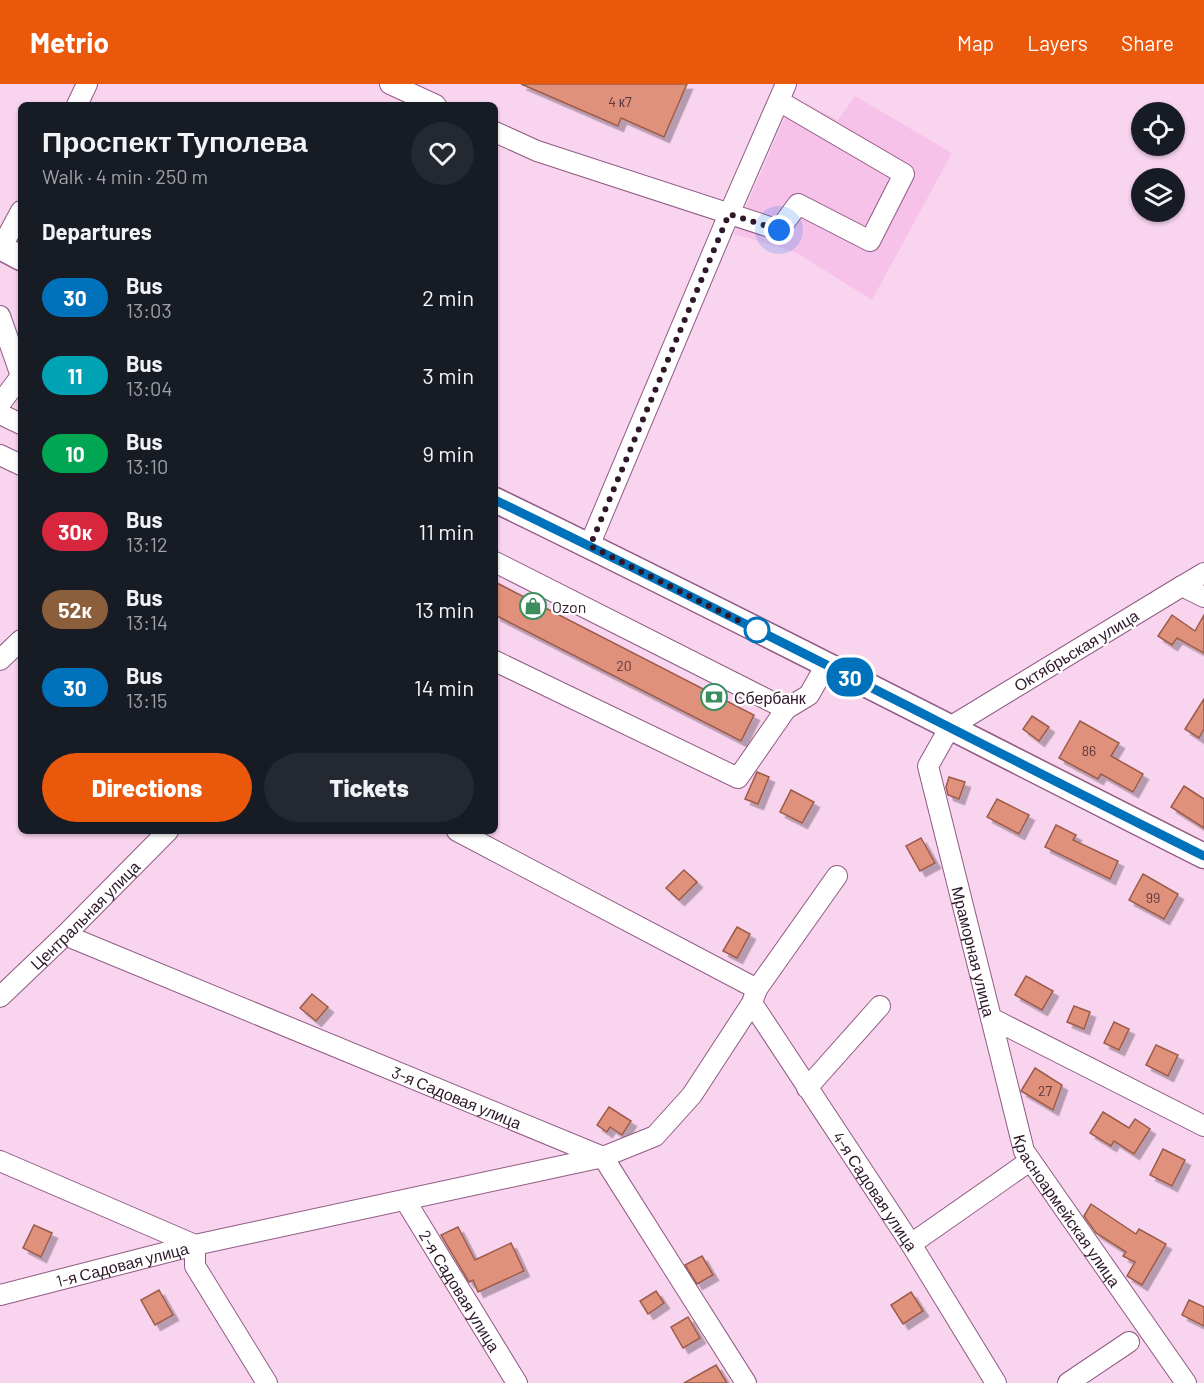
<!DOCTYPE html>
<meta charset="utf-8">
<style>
body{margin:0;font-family:Barlow,sans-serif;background:#242831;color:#f1f3f6;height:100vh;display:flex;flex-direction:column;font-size:22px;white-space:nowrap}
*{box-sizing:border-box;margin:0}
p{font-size:20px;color:#9ea1a6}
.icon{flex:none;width:33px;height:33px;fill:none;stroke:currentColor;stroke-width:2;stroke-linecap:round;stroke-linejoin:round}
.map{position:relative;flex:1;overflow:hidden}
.details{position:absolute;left:18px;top:18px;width:480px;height:732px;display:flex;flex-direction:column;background:#171b24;border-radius:9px;box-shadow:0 2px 4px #0004}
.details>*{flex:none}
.badge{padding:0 12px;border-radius:20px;font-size:21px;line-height:39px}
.fabs{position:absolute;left:1131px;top:18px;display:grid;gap:12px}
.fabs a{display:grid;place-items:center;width:54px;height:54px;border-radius:50%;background:#171b24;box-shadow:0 2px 4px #0004;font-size:30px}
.you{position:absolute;width:30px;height:30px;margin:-15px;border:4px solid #fff;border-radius:50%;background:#1a73e8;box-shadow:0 0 0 9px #1a73e833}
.map>.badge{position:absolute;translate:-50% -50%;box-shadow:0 0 0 3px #fff}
h2{padding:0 24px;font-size:22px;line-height:54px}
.round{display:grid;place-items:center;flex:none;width:63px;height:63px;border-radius:32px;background:#242831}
.head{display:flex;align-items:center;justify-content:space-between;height:102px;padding:0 24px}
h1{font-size:28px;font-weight:800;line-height:45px}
.action{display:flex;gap:12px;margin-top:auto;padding:12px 24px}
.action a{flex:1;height:69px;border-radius:36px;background:#ea580c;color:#fff;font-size:24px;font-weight:800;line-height:69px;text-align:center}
.action a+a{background:#242831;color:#f1f3f6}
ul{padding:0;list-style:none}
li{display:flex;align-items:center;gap:18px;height:78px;padding:0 24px}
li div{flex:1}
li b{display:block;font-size:22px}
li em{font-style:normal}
li .badge{min-width:66px;font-weight:700;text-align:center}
header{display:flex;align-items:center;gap:36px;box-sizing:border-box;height:84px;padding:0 30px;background:#ea580c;color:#fff}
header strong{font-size:28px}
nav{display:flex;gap:33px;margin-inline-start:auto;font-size:21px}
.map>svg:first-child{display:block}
.built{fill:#f7c2e9}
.building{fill:#df917c;stroke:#9b5b4a;stroke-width:1.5;filter:url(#shadow)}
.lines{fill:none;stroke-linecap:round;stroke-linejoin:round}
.minor-casing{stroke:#905b83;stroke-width:22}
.major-casing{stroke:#905b83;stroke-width:27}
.minor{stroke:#fff;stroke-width:20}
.major{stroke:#fff;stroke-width:24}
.line-casing{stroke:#fff;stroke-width:14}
.line{stroke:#0072bc;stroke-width:9}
.walk{stroke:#2e1829;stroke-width:6;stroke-dasharray:0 10.8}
.stop-dot{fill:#fff;stroke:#0072bc;stroke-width:3}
.labels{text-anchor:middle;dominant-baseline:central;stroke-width:4.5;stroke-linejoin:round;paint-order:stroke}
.number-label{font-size:14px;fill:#5a363e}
.poi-label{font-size:16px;fill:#2e1829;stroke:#fff;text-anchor:start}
.street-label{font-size:16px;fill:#2e1829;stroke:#fff}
</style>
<header>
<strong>Metrio</strong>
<nav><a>Map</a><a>Layers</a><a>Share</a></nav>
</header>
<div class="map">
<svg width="1204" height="1299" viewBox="0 0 1204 1299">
<defs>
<filter id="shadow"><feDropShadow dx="5.5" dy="5.5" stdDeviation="0" flood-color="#0004"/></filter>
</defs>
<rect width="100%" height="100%" fill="#f9d4ef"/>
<path class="built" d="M855,12L952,69L872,216L795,168L734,150L794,13L838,36Z"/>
<g class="building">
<path d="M521,0H687L664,53L621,34L618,42Z"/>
<path d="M495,498L754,631L741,657L495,531Z"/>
<path d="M1172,531L1195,547L1204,531V569L1177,554L1172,561L1158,552Z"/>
<path d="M1204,615V645L1199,654L1185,645Z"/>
<path d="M1032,632L1049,643L1039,657L1023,645Z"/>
<path d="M1080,637L1119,659L1111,672L1143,690L1133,708L1101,690L1098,695L1059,674Z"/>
<path d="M757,688L769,693L758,720L745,715Z"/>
<path d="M949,693L965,698L959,715L948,711L946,703Z"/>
<path d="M1184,702L1204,715V744L1171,723Z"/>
<path d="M791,706L814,718L802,739L780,728Z"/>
<path d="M997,715L1029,731L1019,750L987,733Z"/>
<path d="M1056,741L1076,751L1073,756L1118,777L1110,795L1045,763Z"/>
<path d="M921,754L935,779L920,787L906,762Z"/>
<path d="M684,786L697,798L679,816L666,804Z"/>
<path d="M1143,790L1178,810L1164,835L1129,816Z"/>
<path d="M737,843L750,850L737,874L723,867Z"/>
<path d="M1026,892L1053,907L1042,926L1015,911Z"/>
<path d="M312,910L328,923L316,937L300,924Z"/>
<path d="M1074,922L1090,928L1084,945L1067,938Z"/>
<path d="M1114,938L1129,945L1119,966L1104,959Z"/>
<path d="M1156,961L1178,971L1168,992L1146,981Z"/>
<path d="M1035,984L1062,1001L1053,1026L1021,1007Z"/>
<path d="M609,1023L631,1037L622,1051L610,1043L607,1048L597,1041Z"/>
<path d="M1103,1028L1129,1044L1135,1035L1150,1045L1134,1070L1114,1057L1111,1062L1090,1049Z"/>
<path d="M1163,1065L1185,1076L1172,1102L1150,1091Z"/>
<path d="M1091,1120L1136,1150L1139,1145L1166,1160L1142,1201L1127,1192L1135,1178L1123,1172L1126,1168L1096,1149L1084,1132Z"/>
<path d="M34,1141L52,1149L41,1173L23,1164Z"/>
<path d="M458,1143L475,1176L511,1159L524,1187L478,1208L473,1196L469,1198L441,1151Z"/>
<path d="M702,1172L713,1191L697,1200L685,1181Z"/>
<path d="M159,1206L173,1231L155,1241L141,1216Z"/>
<path d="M656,1207L664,1219L648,1230L640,1217Z"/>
<path d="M911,1208L923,1227L903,1240L891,1221Z"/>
<path d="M1189,1216L1204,1223V1242L1182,1231Z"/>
<path d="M688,1233L700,1254L683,1264L671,1243Z"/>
<path d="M716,1281L727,1299H684Z"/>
</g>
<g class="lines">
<defs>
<g id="minor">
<path d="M390,0L436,21"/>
<path d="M77,21L87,0"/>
<path d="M495,48L537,67L779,146L798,120L870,157L904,90L779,17"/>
<path d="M0,166L21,127"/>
<path d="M0,232L21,292L0,320"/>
<path d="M0,330L21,340"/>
<path d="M0,371L21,381"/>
<path d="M589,462L729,130L786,0"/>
<path d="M495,478L786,625"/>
<path d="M1182,502L1204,489"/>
<path id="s1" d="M1204,513L1182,502L950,643L928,682L991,934L1204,1042"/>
<path d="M0,576L21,556"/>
<path d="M495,577L738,694L786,625L809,611L826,581"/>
<path d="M457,747L757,905"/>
<path id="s2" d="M65,851L603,1073L746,1299"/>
<path id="s3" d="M0,913L65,851L168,747"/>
<path id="s4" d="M752,919L911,1160L996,1299"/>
<path id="s5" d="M991,934L1024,1067L1186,1299"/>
<path d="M807,1004L880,922"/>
<path d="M0,1077L195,1161"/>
<path id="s6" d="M405,1116L517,1299"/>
<path d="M911,1160L1024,1081"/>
<path d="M195,1161V1182L267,1299"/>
<path id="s7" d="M0,1211L195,1161L603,1073L655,1052L692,1011L752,919L757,905L837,792"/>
<path d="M1068,1299L1129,1258"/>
</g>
<g id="major">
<path d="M0,163L21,174"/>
<path d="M495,416C733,531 968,653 1204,772"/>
</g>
</defs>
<use href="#minor" class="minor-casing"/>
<use href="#major" class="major-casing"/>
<use href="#minor" class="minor"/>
<use href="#major" class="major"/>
</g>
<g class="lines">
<defs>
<path id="line" d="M495,416C733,531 968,654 1204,772"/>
</defs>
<use href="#line" class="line-casing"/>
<use href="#line" class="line"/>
<path class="walk" d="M757,546L590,462L729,130L779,146"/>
</g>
<defs>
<symbol id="shop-ring" viewBox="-11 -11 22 22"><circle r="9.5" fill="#fff" stroke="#3c8e5f" stroke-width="1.5"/><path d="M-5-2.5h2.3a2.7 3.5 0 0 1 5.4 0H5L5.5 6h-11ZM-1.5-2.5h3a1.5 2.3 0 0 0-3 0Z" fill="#3c8e5f"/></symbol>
<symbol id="bank-ring" viewBox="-11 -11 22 22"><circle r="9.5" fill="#fff" stroke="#3c8e5f" stroke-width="1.5"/><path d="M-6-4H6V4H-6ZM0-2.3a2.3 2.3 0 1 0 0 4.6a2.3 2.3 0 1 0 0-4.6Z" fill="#3c8e5f"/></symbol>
</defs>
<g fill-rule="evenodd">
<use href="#shop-ring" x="518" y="507" width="30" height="30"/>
<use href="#bank-ring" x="699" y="598" width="30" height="30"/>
</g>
<circle class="stop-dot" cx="757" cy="546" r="12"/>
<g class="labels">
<g class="number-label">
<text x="620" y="17">4 к7</text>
<text x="624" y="581">20</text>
<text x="1089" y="666">86</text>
<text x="1153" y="813">99</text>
<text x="1045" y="1006">27</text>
</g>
<g class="poi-label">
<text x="552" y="522">Ozon</text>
<text x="734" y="613">Сбербанк</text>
</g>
<g class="street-label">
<text transform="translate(1076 566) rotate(-31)">Октябрьская улица</text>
<text stroke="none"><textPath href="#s3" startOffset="118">Центральная улица</textPath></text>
<text stroke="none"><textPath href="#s1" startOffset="532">Мраморная улица</textPath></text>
<text stroke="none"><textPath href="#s2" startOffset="424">3-я Садовая улица</textPath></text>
<text stroke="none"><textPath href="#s4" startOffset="225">4-я Садовая улица</textPath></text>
<text stroke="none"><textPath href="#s5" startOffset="210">Красноармейская улица</textPath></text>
<text stroke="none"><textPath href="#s7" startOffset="126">1-я Садовая улица</textPath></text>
<text stroke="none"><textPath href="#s6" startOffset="106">2-я Садовая улица</textPath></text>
</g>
</g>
</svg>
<div class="fabs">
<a><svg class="icon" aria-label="locate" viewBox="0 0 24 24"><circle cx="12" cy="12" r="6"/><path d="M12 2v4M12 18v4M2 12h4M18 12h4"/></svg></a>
<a><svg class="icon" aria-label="layers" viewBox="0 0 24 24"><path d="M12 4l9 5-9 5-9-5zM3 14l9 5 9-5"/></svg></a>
</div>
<div class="you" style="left:779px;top:146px"></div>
<b class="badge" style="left:850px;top:593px;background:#0072bc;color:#fff">30</b>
<section class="details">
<div class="head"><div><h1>Проспект Туполева</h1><p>Walk · 4 min · 250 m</p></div><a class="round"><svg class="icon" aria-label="heart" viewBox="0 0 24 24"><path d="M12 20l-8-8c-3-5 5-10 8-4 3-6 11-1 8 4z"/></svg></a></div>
<h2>Departures</h2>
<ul>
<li><span class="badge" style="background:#0072bc;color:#fff">30</span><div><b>Bus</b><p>13:03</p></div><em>2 min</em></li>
<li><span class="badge" style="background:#00a3b4;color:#fff">11</span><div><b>Bus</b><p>13:04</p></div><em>3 min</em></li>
<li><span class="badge" style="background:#00a651;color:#fff">10</span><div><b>Bus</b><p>13:10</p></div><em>9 min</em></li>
<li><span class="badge" style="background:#d7263d;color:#fff">30к</span><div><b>Bus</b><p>13:12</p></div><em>11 min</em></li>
<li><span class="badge" style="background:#8b5e3c;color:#fff">52к</span><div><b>Bus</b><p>13:14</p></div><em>13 min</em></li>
<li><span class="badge" style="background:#0072bc;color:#fff">30</span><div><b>Bus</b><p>13:15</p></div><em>14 min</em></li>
</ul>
<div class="action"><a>Directions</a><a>Tickets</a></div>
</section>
</div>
